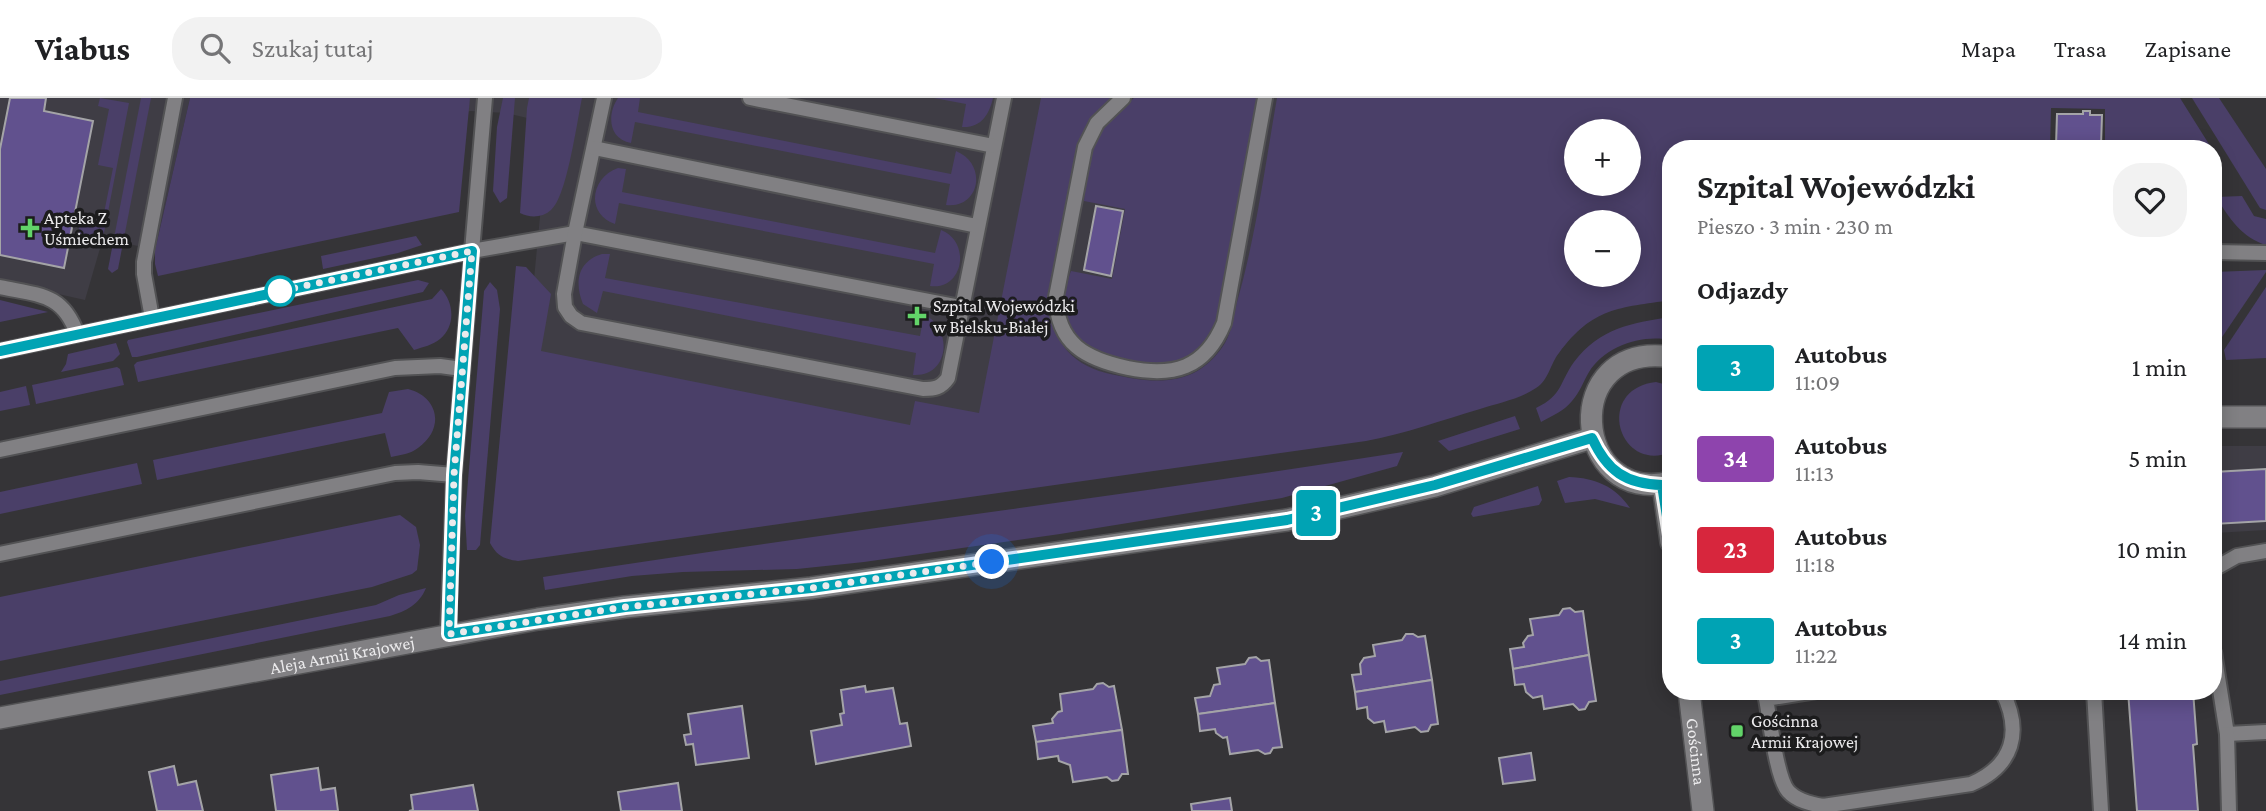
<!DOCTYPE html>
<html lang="pl">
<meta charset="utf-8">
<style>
body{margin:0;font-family:"Crimson Pro",serif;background:#f2f2f2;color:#202124;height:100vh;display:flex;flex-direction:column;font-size:26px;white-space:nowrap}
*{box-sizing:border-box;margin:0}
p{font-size:23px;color:#757577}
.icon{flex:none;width:38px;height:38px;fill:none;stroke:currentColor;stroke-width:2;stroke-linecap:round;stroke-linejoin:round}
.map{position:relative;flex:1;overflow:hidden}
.panel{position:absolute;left:1662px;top:42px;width:560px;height:560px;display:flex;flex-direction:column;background:#fff;border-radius:28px;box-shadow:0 4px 18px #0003}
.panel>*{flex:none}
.badge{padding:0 14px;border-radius:5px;font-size:24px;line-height:46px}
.buttons{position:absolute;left:1564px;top:21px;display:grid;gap:14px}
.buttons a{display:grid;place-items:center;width:77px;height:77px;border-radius:50%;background:#fff;box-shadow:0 4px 18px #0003;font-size:35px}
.you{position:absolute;width:35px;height:35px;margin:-18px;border:5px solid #fff;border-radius:50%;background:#1a73e8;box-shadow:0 0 0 10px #1a73e833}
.map>.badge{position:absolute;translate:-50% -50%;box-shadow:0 0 0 4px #fff}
h2{padding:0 35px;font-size:26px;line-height:63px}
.round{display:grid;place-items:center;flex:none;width:74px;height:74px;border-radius:28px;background:#f2f2f2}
.head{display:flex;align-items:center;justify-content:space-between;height:119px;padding:0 35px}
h1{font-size:33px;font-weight:700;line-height:52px}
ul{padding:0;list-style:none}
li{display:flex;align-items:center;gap:21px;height:91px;padding:0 35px}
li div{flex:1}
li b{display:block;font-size:26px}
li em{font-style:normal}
li .badge{min-width:77px;font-weight:700;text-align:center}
header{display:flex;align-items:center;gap:42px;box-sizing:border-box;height:98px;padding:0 35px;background:#fff;border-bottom:2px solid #e0e0e0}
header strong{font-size:33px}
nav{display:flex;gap:38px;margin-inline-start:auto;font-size:24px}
.search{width:490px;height:63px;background:#f2f2f2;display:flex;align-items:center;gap:18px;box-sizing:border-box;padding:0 24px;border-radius:28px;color:#757577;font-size:26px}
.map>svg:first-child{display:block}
.built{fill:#3f3d45}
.green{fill:#4a3f68;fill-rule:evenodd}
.building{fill:#61518e;stroke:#a4a4a7;stroke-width:2}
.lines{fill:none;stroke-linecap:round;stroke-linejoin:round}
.lane-casing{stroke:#525254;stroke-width:18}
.secondary-casing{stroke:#525254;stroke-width:24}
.lane{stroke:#818083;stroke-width:14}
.secondary{stroke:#818083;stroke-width:21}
.line-casing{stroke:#fff;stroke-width:16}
.line{stroke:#00a3b4;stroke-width:10}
.walk{stroke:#ebeaec;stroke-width:7;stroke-dasharray:0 12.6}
.poi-dot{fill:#62d469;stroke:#1c1c1d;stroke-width:2.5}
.stop-dot{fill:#fff;stroke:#00a3b4;stroke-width:3.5}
.labels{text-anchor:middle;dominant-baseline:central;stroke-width:7;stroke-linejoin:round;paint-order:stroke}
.poi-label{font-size:18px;fill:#ebeaec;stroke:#1c1c1d;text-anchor:start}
.street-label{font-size:18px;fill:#ebeaec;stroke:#1c1c1d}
</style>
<header>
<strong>Viabus</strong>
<div class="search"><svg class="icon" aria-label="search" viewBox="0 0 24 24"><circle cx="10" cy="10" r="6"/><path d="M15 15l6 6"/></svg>Szukaj tutaj</div>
<nav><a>Mapa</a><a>Trasa</a><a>Zapisane</a></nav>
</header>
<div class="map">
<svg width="2266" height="713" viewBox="0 0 2266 713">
<rect width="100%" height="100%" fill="#353437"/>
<g class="built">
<path d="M0,0H190L155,152L103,140L85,202L0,183Z"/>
<path d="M224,0H1333L1294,295L515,379L549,25L506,15L470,13L397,46Z"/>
<path d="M2214,348H2266V432L2215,435L2216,454H2214Z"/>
</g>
<g class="green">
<path d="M100,0L129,5L103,140L93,148C77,146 78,132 80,120L102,125L113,70L98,67L109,11L98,8Z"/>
<path d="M141,0H151L118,171L112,175L108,171Z"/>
<path d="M190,0H470L459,114L158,178L155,166V152Z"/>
<path d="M503,0H515L507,100L500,105L493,93L497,29Z"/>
<path d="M529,0H582C577,23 567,99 551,112C542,120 530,120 520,115L527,10Z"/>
<path d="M618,0H640L638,14L951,76L956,53C988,66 980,111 946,107L950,86L635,24L631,45C608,41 607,16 618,0Z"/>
<path d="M934,0H993C989,17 981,30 962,29L966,6Z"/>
<path d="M1041,0H1113C1096,15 1086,28 1077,49L1048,202C1052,240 1068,265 1106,275C1137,282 1171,289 1199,272C1210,265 1219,255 1225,245C1232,233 1234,217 1237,204C1256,138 1265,68 1277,0H2180L2212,51H2105V11L2051,10L2050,51H1671V202C1619,210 1593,209 1559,255C1550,266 1549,282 1536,290C1520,301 1498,305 1480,311C1442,322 1405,336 1366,343L518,463C504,461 497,458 490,445L516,168L526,169L551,196L541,253L910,327L915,303L979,315ZM1577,33H1629V86H1577ZM1577,124H1629V177H1577Z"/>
<path d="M1134,0H1258L1220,211C1211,240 1191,267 1157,267C1147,267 1135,263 1125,261C1093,254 1061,239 1064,199C1065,190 1068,181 1071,173L1112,181L1125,111L1084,103C1091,46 1090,39 1134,0Z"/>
<path d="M2192,0H2219L2266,71V112L2260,110Z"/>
<path d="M618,70L626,71L622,94L935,155L941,132C972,144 963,193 930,188L934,166L619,105L615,126C585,116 591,79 618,70Z"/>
<path d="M2242,98L2254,118L2266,121V147C2241,139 2230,121 2216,99Z"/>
<path d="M416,138L422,147L398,155L323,171L321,158Z"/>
<path d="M602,156H610L605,180L920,238L924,216C954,232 949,279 913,277L916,255L603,193L597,215L583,206C574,184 578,163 602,156Z"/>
<path d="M2266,172V174L2214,251V174Z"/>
<path d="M418,182L429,185L423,194L137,259H132L127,244L128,242Z"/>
<path d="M490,184L497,192L500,211L480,447L476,452H467L465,418L484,193Z"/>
<path d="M2266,189V260L2226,262L2224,252Z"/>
<path d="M441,191C454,204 456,228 440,241C433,247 423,249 414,252L398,230L138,284L134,267L137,264L432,201Z"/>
<path d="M0,202L48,214L0,224Z"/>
<path d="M1671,219V242C1641,236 1605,248 1589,274C1583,284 1580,294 1572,303C1564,313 1552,318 1541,324L1536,310C1563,297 1559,285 1574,264C1600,230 1631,225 1671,219Z"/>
<path d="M116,245L120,256L113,263L61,274L66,266L68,256Z"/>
<path d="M117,269L120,271L124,287L36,306L32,287Z"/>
<path d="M1656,284L1671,288V354C1618,376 1594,291 1656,284Z"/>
<path d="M26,288L30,307L0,313V294Z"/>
<path d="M408,291C439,299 445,331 418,350C410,356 401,357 391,359L385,335L157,382L153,362L382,315L389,294Z"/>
<path d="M1515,318L1520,331L1449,353L1438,343Z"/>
<path d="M1403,354L1397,368L1282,400L1060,436L864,464L797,471L683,474L632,478L545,492L543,479C829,434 1117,399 1403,354Z"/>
<path d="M137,365L142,386L0,416V394Z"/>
<path d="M1569,379C1595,380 1615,388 1630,410L1595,401L1565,405L1557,383Z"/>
<path d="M1538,388L1542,402L1539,407L1473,419L1471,416L1474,409Z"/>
<path d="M400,417L416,429L420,447L417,472L412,476L372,489L0,563V499Z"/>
<path d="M426,490C419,507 406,513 390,518L0,597V583L376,507L399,497Z"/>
</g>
<g class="building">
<path d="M10,0H46L44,13L93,23L64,170L0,157V51Z"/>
<path d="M2083,13H2090V17H2102L2101,48H2056L2057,16H2083Z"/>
<path d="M1096,108L1123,113L1111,178L1084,172Z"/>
<path d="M2266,371V423L2214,426V374Z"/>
<path d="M1570,510L1575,514L1583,513L1589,557L1513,571L1510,551L1524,549L1523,545L1528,538L1533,537L1530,521L1559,517L1563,511Z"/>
<path d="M1406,536H1413L1418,539L1425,538L1432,582L1355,594L1352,577L1361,576L1360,566L1364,560L1375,558L1373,547L1402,542Z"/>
<path d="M1589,557L1596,603L1589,604L1585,611L1579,612L1573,606L1544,611L1542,598L1533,600L1526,594L1524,586L1515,587L1513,571Z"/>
<path d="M1256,559L1261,563L1269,562L1275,605L1198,616L1195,600L1210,598L1214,587L1220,586L1217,570L1245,566L1249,560Z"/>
<path d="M1432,582L1438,626L1431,627L1428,633L1421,634L1415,629L1386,634L1384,623L1374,625L1368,620L1367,609L1357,611L1355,594Z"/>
<path d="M1103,585L1109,589L1114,588L1122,632L1036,644L1033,628L1053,625L1052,621L1058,614L1062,613L1060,596L1093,591L1097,586Z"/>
<path d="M865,588L866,594L893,590L900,626L907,625L911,648L816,666L811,633L842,627L840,616L844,615L841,592Z"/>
<path d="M2128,593H2193L2197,646L2193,647L2198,713H2137Z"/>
<path d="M1275,605L1282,649L1273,650L1270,655L1265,656L1258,652L1230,656L1227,639L1223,640L1216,635L1215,631L1200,633L1198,616Z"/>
<path d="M742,608L749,660L696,667L693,646L686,647L684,637L691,636L688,616Z"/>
<path d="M1122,632L1128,676H1122L1118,682L1112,683L1107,679L1073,684L1070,667L1059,663L1058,658L1038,661L1036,644Z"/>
<path d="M1531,655L1535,682L1503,686L1499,660Z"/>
<path d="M174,668L178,687L196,683L203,713H157L149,674Z"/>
<path d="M318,670L321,692L335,690L338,713H276L271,677Z"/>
<path d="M678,685L682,713H621L618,694Z"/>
<path d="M473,687L478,713H409L413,712L411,697Z"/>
<path d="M1230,700L1232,713H1192L1191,706Z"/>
</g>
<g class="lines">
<defs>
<g id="lane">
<path d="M485,0L472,153L575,135L961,209"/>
<path d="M604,0L575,135L564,196L565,209L571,218L581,225L923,291C935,291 941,290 948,280L1004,0"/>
<path d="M750,0L994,48"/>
<path d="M1123,0L1097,25L1085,49L1056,199C1057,246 1086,261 1128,270C1173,279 1205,271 1224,225L1265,0"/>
<path d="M594,50L977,128"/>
<path d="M2214,154L2266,155"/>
<path d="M0,189C38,197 63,195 77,236"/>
<path d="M152,220L144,176V164L175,0"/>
<path d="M0,253L472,153L454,377L448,536"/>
<path d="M0,352L395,270L440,268L462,271"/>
<path d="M0,456L395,375L418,374L454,377"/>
<path d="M2214,471L2237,458L2266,453"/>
<path d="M2214,554L2227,636L2266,634"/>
<path d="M1816,593L1766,601C1770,621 1776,679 1788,693C1797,703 1811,706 1823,708L1971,686C2013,668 2023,634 2002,593"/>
<path d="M2094,593L2101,713"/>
<path d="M2227,636L2229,713"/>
</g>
<g id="secondary">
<path d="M1671,259C1558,242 1572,409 1671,384"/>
<path d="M2214,319H2266"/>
<path d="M1663,387L1671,444"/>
<path id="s1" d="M1689,593L1703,713"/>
<path id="s2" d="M0,620L538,521L625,509L811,490L1287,422L1435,388L1592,340"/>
</g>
</defs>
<use href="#lane" class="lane-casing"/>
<use href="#secondary" class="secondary-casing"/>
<use href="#lane" class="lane"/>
<use href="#secondary" class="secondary"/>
</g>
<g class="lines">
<defs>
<path id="line" d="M0,253L472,153L454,377L449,536L625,509L811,490L1287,422L1435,387L1592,340C1607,373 1626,386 1662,387L1671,444"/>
</defs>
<use href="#line" class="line-casing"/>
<use href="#line" class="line"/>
<path class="walk" d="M280,193L275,194L472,153L454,377L449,536L625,509L811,490L992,464"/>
</g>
<g class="poi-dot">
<path d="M26.5 119.5h7v7h7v7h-7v7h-7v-7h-7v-7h7z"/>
<path d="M913.5 207.5h7v7h7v7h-7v7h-7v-7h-7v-7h7z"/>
<rect x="1730" y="626" width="14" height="14" rx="3.5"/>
</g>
<circle class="stop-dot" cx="280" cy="193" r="14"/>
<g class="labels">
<g class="poi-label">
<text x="44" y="120">Apteka Z<tspan x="44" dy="21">Uśmiechem</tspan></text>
<text x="933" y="208">Szpital Wojewódzki<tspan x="933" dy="21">w Bielsku-Białej</tspan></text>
<text x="1751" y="623">Gościnna<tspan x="1751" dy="21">Armii Krajowej</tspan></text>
</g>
<g class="street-label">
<text stroke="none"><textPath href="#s2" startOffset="348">Aleja Armii Krajowej</textPath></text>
<text stroke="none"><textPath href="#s1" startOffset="61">Gościnna</textPath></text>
</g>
</g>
</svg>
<div class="buttons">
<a>+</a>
<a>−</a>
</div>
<div class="you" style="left:992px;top:464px"></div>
<b class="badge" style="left:1316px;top:415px;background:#00a3b4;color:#fff">3</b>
<section class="panel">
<div class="head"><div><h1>Szpital Wojewódzki</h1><p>Pieszo · 3 min · 230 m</p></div><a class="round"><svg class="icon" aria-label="heart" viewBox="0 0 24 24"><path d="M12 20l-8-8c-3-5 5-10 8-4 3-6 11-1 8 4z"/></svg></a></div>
<h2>Odjazdy</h2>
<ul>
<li><span class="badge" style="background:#00a3b4;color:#fff">3</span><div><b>Autobus</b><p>11:09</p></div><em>1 min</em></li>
<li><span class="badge" style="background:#8e44ad;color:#fff">34</span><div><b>Autobus</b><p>11:13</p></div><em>5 min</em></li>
<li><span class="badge" style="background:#d7263d;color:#fff">23</span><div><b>Autobus</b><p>11:18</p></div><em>10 min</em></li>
<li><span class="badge" style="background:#00a3b4;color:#fff">3</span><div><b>Autobus</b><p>11:22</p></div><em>14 min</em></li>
</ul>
</section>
</div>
